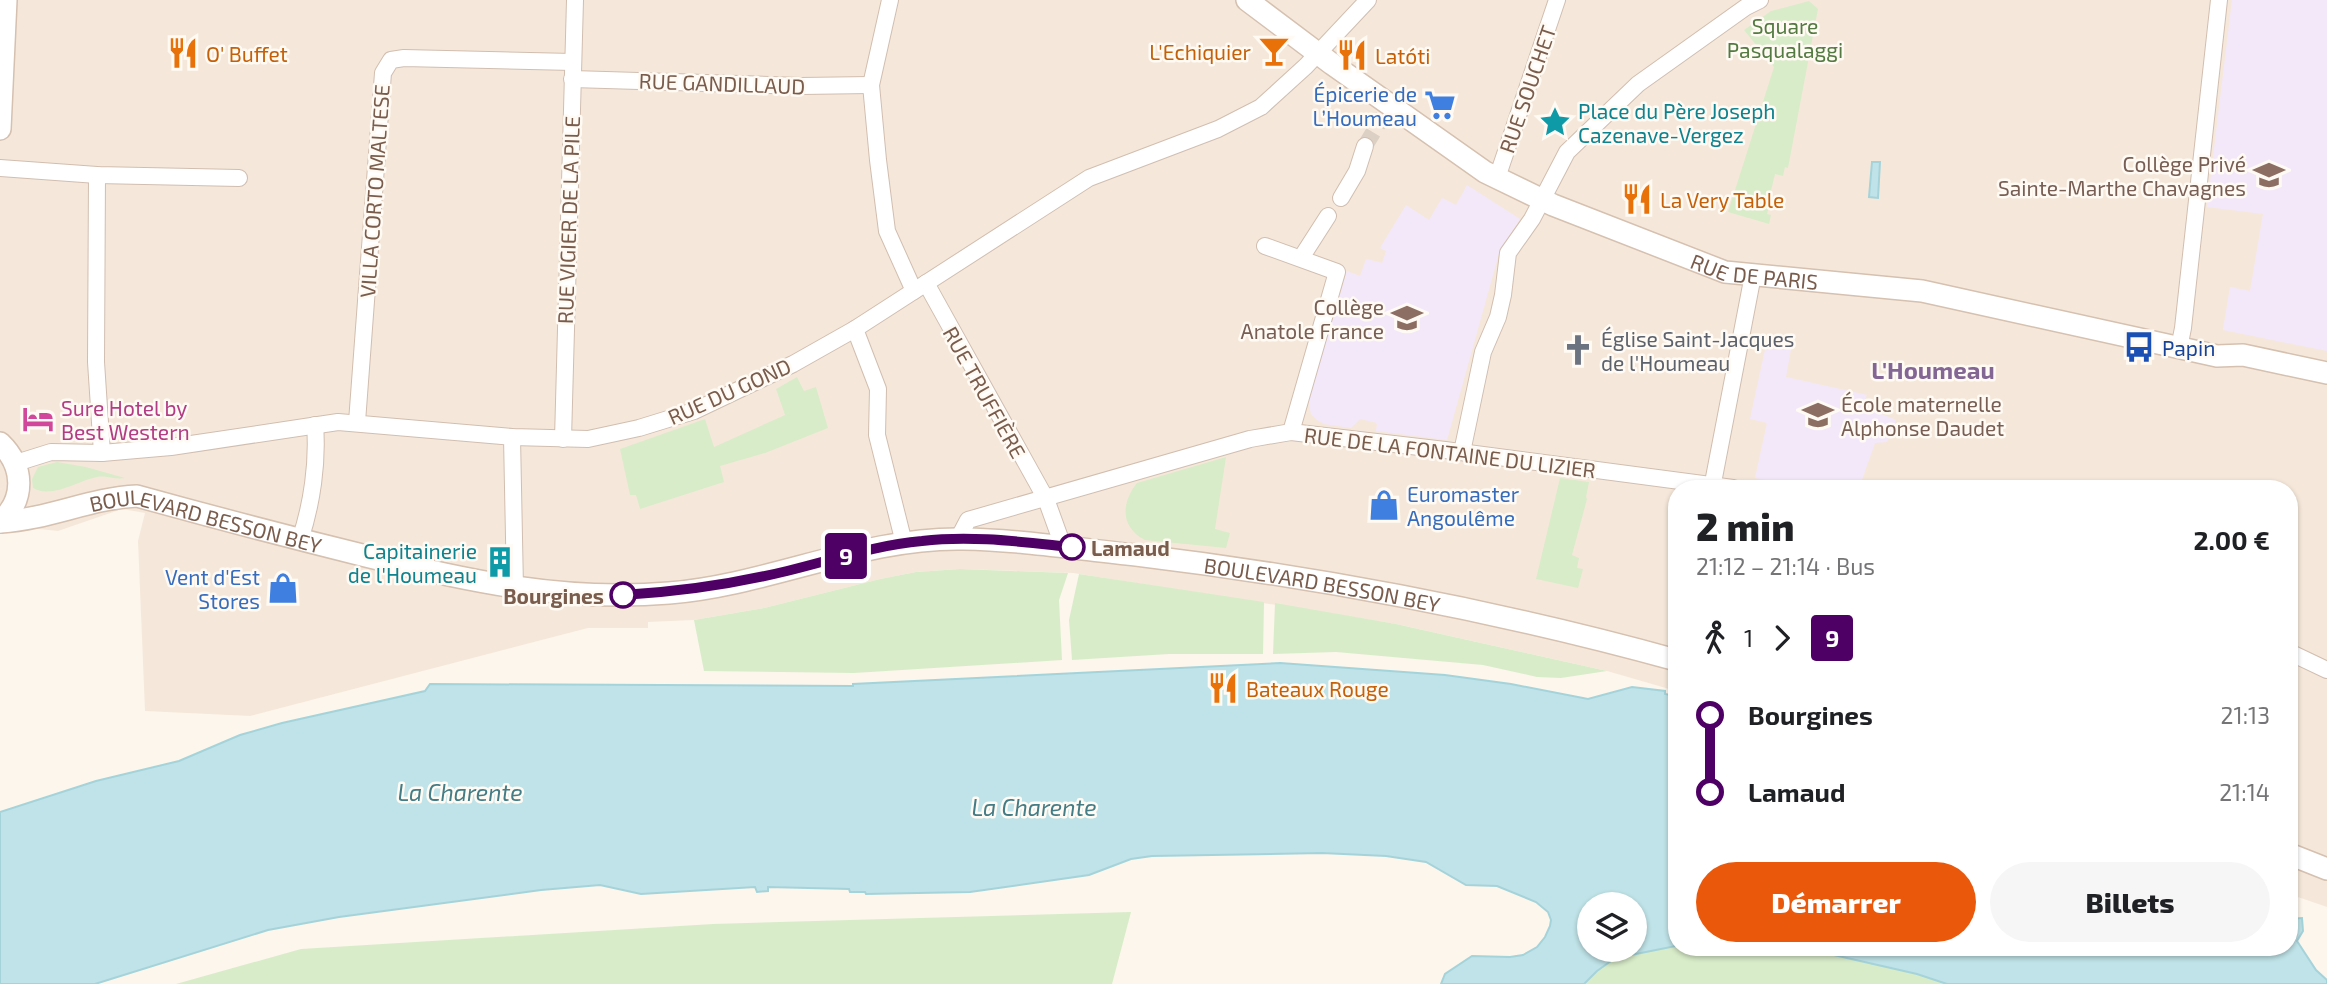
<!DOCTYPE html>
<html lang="fr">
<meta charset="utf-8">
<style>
body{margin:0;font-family:"Exo 2",sans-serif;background:#f6f6f6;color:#202124;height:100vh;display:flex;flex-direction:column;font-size:26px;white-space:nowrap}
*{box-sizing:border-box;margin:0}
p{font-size:23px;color:#757577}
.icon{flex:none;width:38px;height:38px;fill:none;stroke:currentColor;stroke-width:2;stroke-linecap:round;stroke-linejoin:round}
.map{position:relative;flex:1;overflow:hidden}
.panel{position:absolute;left:1668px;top:480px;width:630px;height:476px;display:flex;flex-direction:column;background:#fff;border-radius:28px;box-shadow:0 2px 5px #0004}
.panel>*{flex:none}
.badge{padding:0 14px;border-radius:5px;font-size:24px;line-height:46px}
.controls{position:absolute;left:1577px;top:892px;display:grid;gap:14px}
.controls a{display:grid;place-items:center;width:70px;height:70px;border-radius:50%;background:#fff;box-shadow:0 2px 5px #0004;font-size:35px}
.map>.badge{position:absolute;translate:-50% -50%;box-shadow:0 0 0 4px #fff}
.legs{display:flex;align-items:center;gap:10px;height:77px;padding:0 28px;font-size:23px}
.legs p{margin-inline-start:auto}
.overview{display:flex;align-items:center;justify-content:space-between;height:119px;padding:0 28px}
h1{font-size:38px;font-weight:800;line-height:52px}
.button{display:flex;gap:14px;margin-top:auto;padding:14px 28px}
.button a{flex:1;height:80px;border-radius:42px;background:#ea580c;color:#fff;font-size:28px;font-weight:800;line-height:80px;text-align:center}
.button a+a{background:#f6f6f6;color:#202124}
ul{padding:0 28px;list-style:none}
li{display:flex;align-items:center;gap:24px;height:77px;font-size:26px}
li i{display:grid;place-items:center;width:10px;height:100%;margin:0 9px;background:currentColor}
li i::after{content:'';width:18px;height:18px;margin:-9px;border:5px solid;border-radius:50%;background:#fff}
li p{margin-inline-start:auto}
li:first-child i{background:linear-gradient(#0000 50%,currentColor 0)}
li:last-child i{background:linear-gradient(currentColor 50%,#0000 0)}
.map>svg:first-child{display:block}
.residential{fill:#f5e8da}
.education{fill:#f3e8fa}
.green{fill:#d8ecc9}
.water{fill:#bfe3e8;stroke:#a5d3da;stroke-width:2;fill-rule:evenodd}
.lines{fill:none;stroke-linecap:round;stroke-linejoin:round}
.street-tunnel{stroke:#dcd0c4;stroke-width:16;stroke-dasharray:16 8;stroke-linecap:butt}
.street-casing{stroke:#d1beb0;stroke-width:18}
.secondary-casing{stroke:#d6c0b0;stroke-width:24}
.street{stroke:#fff;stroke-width:16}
.secondary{stroke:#fff;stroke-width:21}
.line-1-casing{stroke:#fff;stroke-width:16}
.line-1{stroke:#4f0064;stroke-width:10}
.stop-1-dot{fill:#fff;stroke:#4f0064;stroke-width:3.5}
.labels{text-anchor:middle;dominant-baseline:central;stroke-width:5;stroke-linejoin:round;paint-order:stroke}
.park-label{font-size:21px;fill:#537a41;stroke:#fffaf3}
.food-label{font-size:21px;fill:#c56008;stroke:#fffaf3;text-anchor:start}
.street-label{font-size:21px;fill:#7a5c4d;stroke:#fffaf3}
.shop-label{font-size:21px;fill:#366cbe;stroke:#fffaf3;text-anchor:end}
.culture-label{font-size:21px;fill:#0d838f;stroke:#fffaf3;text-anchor:start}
.education-label{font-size:21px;fill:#785e54;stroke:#fffaf3;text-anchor:end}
.worship-label{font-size:21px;fill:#5b616d;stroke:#fffaf3;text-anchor:start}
.transit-label{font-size:21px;fill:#164399;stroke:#fffaf3;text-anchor:start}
.hotel-label{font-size:21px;fill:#b23c85;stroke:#fffaf3;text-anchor:start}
.stop-label{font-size:21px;font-weight:bold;fill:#7a5c4d;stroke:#fffaf3;text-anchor:start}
.water-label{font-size:23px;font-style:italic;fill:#437c86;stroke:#fffaf3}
.quarter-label{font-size:24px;font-weight:bold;fill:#846695;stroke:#fffaf3}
</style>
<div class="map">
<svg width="2327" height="984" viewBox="0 0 2327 984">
<rect width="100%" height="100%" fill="#fdf6ec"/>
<path class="residential" d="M0,0H2327V907L2289,894V488H1676V691L1607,671L1396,624L1073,573L960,569L916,572L880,579L764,608L694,620L648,622V628H588L250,716L145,711L138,541L145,513L122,509L58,531L0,525Z"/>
<g class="education">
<path d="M2232,0H2327V351L2223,330L2230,287L2250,291L2263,214L2207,207Z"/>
<path d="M1467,185L1520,219L1500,250L1447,440L1376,431L1377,423L1360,419L1351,428L1324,424L1317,420L1311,414L1308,400L1347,271L1360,276L1366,259L1382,263L1386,251L1380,248L1406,205L1429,220L1442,198L1456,205Z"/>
<path d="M1766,345L1791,349L1786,377L1867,395L1862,406L1896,420L1887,442L1875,443L1859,488H1804L1755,478L1767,423L1750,419Z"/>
</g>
<g class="green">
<path d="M1809,1L1818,9L1788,168L1785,167L1783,176L1775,174L1770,195L1772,196L1767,214L1771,215L1769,224L1728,212L1774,67L1744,30L1771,11Z"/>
<path d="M797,377L804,391L816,387L828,428L765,453L720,466L724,482L640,509L636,495H630L620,449L705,419L714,447L785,415L776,389Z"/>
<path d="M1226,457L1215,529L1230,533L1226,548L1145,540C1120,527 1121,503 1137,483Z"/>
<path d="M57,462L86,467L125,478C115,480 106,475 97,477C77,481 52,499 33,488L32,479L38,467Z"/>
<path d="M1560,478L1589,482L1586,497L1587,499L1572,555L1579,558L1577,568L1583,569L1578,588L1536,579Z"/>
<path d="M960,569L1068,573L1059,600L1062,660L854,673L704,671L694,620L764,608L880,579L916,572Z"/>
<path d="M1079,574L1264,602L1263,654H1169L1072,660L1069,620Z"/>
<path d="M1275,603L1396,624L1607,671L1561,678L1537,677L1483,665L1336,652L1273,654Z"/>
<path d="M1131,912L1112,984H176L301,949L713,924Z"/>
<path d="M1676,946L1799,947L1917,974L1947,984H1584L1597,971L1618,956L1631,955Z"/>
</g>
<g class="water">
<path d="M1872,162H1880L1878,198L1869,197Z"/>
<path d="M1280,663L1445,675L1511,684L1588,699L1632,687L1665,691V694L1676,696V946L1631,955L1618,956L1597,971L1584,984H1441L1445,974L1472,956L1510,957L1523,955L1537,947L1545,937L1550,926L1551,920L1548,912L1536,902L1497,886L1466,885L1426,862L1386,856L1322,853L1152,856L1131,859L1089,875L970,892L866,894L865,892H850L849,889L768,887V891L757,892L755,887L641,894L600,885L541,890L339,917L268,930L95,984H0V812L96,781L179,761L240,735L282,723L425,691L430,684L853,686V684ZM1589,905H1634V950H1589Z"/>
<path d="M2302,918L2303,931L2297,941L2316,970L2327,980V984H1947L1917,974L1799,947H2289V919Z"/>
</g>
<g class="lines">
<path class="street-tunnel" d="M1365,146L1383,116"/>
<defs>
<g id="street">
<path d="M890,0L871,85L878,160L887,231L914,291"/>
<path d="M572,79L801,86L871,85"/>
<path d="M0,168L97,175L239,178"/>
<path d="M97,175L96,362L102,453"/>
<path d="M1497,178L1557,0"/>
<path d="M1341,198L1357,171L1365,146"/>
<path d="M1265,246L1337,272L1291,432"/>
<path d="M1301,258L1328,216"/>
<path d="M926,283L1046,499L1063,546"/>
<path d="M855,329L878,389L877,435L904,543"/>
<path d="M2179,348L2183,328L2219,0"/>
<path d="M357,422L383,73L391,60L404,58L573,62"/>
<path d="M512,437L515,588"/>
<path d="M563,439L575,0"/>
<path d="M1462,452L1483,352L1498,317L1503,295L1508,253L1532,219L1567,152L1638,84L1746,7L1760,0"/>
<path d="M16,463L51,452L102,453L171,447L338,422L512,437L588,439L639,428L694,411L793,364L855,329L1089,178L1218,129L1261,107L1306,66L1368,0"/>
<path d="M1712,488L1753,275"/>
<path d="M958,539L968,520L1250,439L1291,432L1445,450L1733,488"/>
<path d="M300,540C312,504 318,462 315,425"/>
<path d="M2289,652L2327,670"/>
</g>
<g id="secondary">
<path id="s1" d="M1247,0L1332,64L1485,172L1553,205L1725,272L1922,291L2217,356L2243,355L2327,373"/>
<path d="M0,129L6,0"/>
<path d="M0,443C24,466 26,499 0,522"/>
<path id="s2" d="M1,522C49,519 91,498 137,496C213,517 289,537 366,556C468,581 564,602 669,593C769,585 863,537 963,539C1021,540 1078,549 1136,555C1318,577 1499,611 1676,660"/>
<path d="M2289,854L2327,869"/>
</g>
</defs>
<use href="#street" class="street-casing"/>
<use href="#secondary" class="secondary-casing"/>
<use href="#street" class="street"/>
<use href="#secondary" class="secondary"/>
</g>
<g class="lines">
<defs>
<path id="line-1" d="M623,595C679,592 733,584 787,571C832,560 876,545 922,541C972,535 1022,542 1072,547"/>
</defs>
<use href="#line-1" class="line-1-casing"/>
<use href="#line-1" class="line-1"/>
</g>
<defs>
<symbol id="bar-bare" viewBox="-9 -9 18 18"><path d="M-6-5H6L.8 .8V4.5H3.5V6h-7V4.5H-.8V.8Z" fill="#e8710a" stroke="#fffaf3" stroke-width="2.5" paint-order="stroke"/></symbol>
<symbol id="restaurant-bare" viewBox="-9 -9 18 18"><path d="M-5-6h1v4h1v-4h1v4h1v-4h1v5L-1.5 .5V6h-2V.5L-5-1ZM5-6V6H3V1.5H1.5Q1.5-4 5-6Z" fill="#e8710a" stroke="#fffaf3" stroke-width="2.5" paint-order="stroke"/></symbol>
<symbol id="supermarket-bare" viewBox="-9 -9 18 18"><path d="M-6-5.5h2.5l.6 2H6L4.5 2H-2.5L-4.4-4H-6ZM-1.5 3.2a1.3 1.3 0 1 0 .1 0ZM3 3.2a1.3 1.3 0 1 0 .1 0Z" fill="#3f7fe0" stroke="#fffaf3" stroke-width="2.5" paint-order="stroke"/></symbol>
<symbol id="sight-bare" viewBox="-9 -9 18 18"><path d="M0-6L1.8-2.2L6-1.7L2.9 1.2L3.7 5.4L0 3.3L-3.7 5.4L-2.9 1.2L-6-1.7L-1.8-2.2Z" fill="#0f9aa8" stroke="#fffaf3" stroke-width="2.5" paint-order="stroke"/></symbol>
<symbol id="school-bare" viewBox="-9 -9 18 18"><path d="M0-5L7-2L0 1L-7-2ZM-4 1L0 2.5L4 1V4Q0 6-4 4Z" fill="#8d6e63" stroke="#fffaf3" stroke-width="2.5" paint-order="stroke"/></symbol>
<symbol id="bus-bare" viewBox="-9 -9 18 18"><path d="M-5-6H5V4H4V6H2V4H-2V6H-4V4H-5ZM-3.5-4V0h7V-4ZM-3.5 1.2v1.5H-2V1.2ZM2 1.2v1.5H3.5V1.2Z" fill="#1a4fb4" stroke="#fffaf3" stroke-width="2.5" paint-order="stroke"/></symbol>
<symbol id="church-bare" viewBox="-9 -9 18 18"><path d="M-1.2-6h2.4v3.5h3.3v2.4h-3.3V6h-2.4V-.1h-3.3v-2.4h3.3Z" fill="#6b7280" stroke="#fffaf3" stroke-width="2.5" paint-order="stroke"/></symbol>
<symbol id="hotel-bare" viewBox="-9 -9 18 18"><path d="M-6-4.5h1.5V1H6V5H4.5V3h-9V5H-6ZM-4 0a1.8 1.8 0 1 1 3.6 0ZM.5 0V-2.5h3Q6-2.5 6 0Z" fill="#d1479c" stroke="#fffaf3" stroke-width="2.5" paint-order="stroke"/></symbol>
<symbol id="shop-bare" viewBox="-9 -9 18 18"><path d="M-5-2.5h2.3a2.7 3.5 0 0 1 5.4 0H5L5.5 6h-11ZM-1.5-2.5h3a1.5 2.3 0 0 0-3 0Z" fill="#3f7fe0" stroke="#fffaf3" stroke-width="2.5" paint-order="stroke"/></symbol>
<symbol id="building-bare" viewBox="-9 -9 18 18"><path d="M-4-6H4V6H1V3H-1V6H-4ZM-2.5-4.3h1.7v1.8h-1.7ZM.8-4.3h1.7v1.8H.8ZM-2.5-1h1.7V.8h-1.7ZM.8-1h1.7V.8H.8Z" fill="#0f9aa8" stroke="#fffaf3" stroke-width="2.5" paint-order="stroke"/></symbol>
</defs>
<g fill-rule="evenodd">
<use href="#bar-bare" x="1252" y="29" width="44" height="44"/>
<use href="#restaurant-bare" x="161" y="31" width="44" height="44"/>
<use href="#restaurant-bare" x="1330" y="33" width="44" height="44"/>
<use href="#supermarket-bare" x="1418" y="83" width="44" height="44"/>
<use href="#sight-bare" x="1533" y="100" width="44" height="44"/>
<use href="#school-bare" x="2247" y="153" width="44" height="44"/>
<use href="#restaurant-bare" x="1615" y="177" width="44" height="44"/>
<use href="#school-bare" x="1385" y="296" width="44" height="44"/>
<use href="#bus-bare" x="2117" y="325" width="44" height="44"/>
<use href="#church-bare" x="1556" y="328" width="44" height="44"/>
<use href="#school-bare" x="1796" y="393" width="44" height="44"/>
<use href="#hotel-bare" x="16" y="397" width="44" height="44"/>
<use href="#shop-bare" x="1362" y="483" width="44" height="44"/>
<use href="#building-bare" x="478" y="540" width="44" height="44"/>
<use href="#shop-bare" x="261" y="566" width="44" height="44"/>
<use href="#restaurant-bare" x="1201" y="666" width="44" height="44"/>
</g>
<g class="stop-1-dot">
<circle cx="1072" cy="547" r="12"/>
<circle cx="623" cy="595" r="12"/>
</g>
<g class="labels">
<g class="park-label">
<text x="1785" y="25">Square<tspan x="1785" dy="24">Pasqualaggi</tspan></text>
</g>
<g class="food-label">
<text x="1251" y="51" text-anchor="end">L'Echiquier</text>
<text x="206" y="53">O' Buffet</text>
<text x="1375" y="55">Latóti</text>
<text x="1660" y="199">La Very Table</text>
<text x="1246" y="688">Bateaux Rouge</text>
</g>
<g class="street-label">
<text transform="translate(722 83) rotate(2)">RUE GANDILLAUD</text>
<text transform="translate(1527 89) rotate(-71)">RUE SOUCHET</text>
<text transform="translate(374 191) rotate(-86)">VILLA CORTO MALTESE</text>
<text transform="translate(568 220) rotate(-88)">RUE VIGIER DE LA PILE</text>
<text stroke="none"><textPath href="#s1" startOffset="583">RUE DE PARIS</textPath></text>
<text transform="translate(729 391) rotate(-24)">RUE DU GOND</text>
<text transform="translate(985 392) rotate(61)">RUE TRUFFIÈRE</text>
<text transform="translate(1450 452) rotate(7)">RUE DE LA FONTAINE DU LIZIER</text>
<text stroke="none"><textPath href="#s2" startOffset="210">BOULEVARD BESSON BEY</textPath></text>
<text stroke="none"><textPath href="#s2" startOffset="1344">BOULEVARD BESSON BEY</textPath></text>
</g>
<g class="shop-label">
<text x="1417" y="93">Épicerie de<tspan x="1417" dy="24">L’Houmeau</tspan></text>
<text x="1407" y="493" text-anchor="start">Euromaster<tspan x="1407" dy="24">Angoulême</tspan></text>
<text x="260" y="576">Vent d'Est<tspan x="260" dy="24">Stores</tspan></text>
</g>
<g class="culture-label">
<text x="1578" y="110">Place du Père Joseph<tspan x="1578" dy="24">Cazenave-Vergez</tspan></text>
<text x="477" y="550" text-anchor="end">Capitainerie<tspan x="477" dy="24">de l'Houmeau</tspan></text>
</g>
<g class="education-label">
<text x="2246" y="163">Collège Privé<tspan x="2246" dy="24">Sainte-Marthe Chavagnes</tspan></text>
<text x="1384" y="306">Collège<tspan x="1384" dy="24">Anatole France</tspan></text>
<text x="1841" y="403" text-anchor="start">École maternelle<tspan x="1841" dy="24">Alphonse Daudet</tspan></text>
</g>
<g class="worship-label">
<text x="1601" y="338">Église Saint-Jacques<tspan x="1601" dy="24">de l'Houmeau</tspan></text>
</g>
<g class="transit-label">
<text x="2162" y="347">Papin</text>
</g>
<g class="hotel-label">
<text x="61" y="407">Sure Hotel by<tspan x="61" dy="24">Best Western</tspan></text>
</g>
<g class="stop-label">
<text x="1091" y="547">Lamaud</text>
<text x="604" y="595" text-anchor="end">Bourgines</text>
</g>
<g class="water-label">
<text x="460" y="792">La Charente</text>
<text x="1034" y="807">La Charente</text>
</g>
<g class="quarter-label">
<text x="1933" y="369">L'Houmeau</text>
</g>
</g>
</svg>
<div class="controls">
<a><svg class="icon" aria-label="layers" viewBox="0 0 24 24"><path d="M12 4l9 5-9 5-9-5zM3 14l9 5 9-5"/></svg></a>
</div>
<b class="badge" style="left:846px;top:556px;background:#4f0064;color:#fff">9</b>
<section class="panel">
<div class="overview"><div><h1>2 min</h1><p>21:12 – 21:14 · Bus</p></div><b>2.00 €</b></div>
<div class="legs"><svg class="icon" aria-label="walk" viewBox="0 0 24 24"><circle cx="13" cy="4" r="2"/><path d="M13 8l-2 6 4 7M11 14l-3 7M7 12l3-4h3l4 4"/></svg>1<svg class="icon" aria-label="forward" viewBox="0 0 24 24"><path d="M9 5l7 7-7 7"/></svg><b class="badge" style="background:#4f0064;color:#fff">9</b></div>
<ul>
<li><i style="color:#4f0064"></i><b>Bourgines</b><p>21:13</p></li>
<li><i style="color:#4f0064"></i><b>Lamaud</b><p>21:14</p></li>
</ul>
<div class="button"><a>Démarrer</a><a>Billets</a></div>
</section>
</div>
